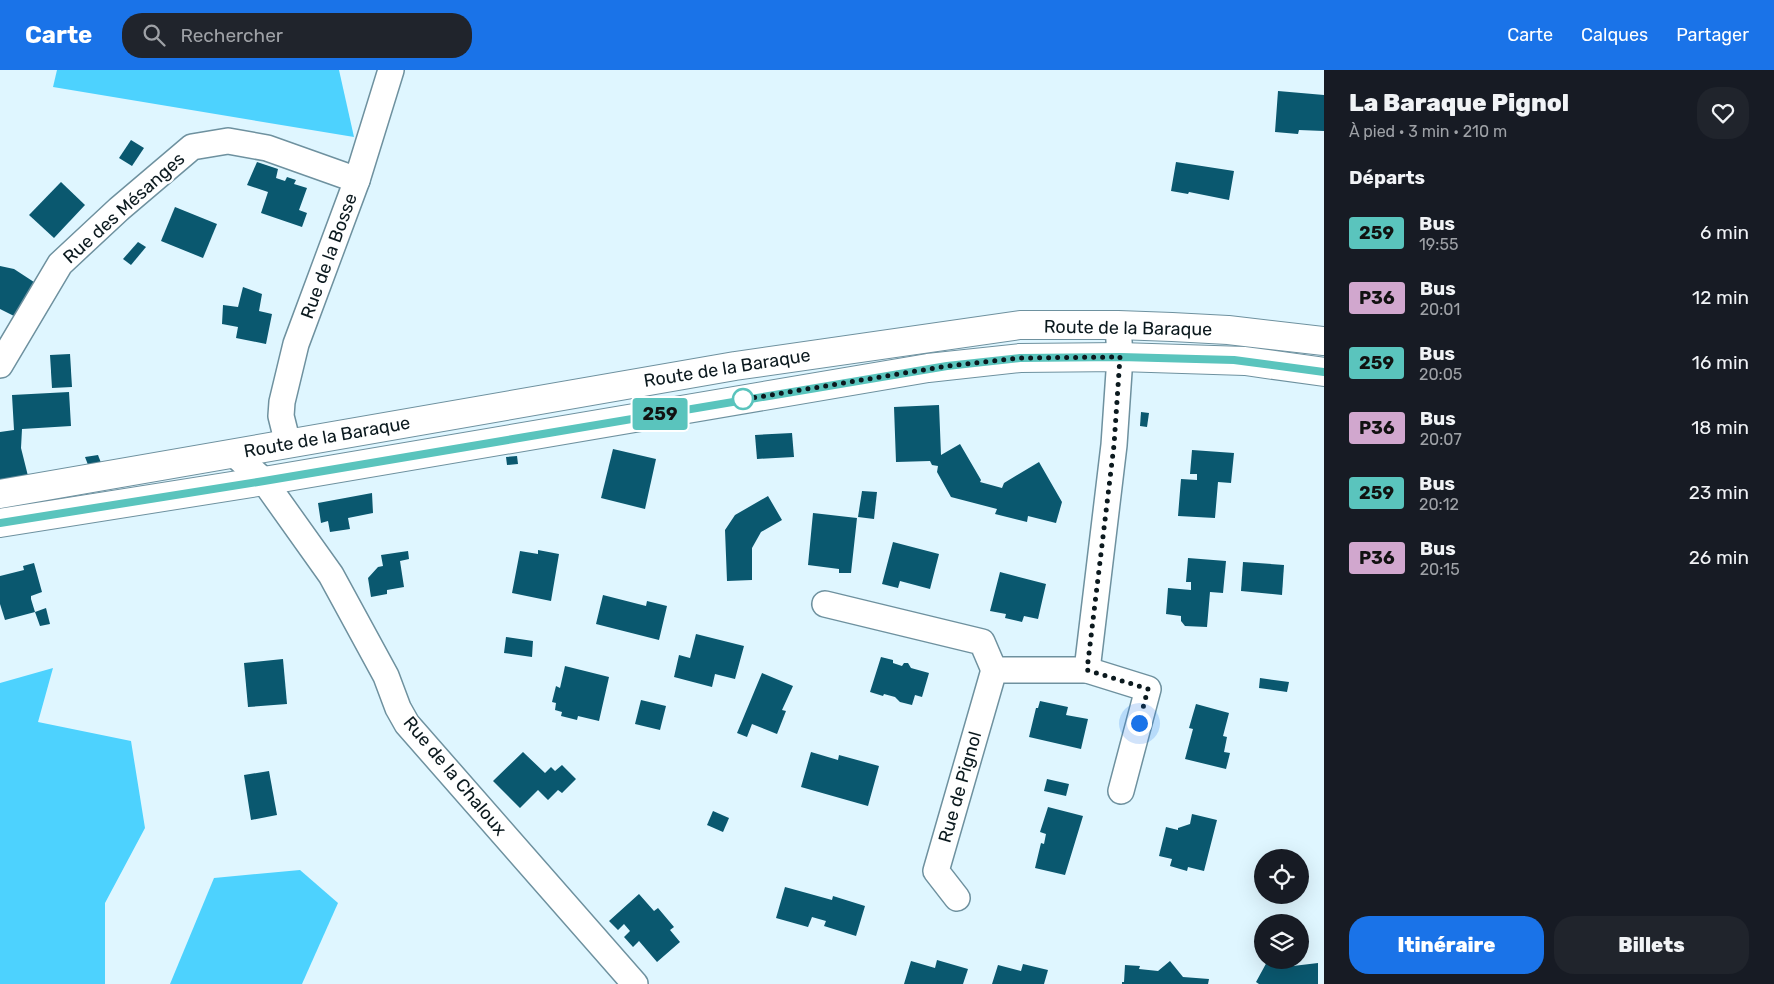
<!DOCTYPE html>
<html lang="fr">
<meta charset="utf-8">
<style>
body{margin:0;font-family:Rubik,sans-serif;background:#20242c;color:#f1f3f6;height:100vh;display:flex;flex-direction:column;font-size:19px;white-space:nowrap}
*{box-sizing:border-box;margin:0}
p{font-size:16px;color:#9ea1a6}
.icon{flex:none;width:28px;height:28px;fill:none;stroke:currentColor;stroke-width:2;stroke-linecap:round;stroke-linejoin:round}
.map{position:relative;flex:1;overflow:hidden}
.drawer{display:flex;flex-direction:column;background:#171b24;width:450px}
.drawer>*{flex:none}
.badge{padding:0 10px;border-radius:4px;font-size:18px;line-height:32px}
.tools{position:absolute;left:1254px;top:779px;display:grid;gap:10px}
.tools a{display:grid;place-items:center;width:55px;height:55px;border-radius:50%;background:#171b24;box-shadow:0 5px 20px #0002;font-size:25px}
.you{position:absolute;width:25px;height:25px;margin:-12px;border:4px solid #fff;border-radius:50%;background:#1a73e8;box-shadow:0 0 0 8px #1a73e833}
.map>.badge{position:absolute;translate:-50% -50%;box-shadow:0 0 0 2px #fff}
h2{padding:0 25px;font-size:19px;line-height:45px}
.round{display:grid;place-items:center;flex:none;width:52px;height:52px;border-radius:20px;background:#20242c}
.overview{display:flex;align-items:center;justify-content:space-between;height:85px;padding:0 25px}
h1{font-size:24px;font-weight:800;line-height:38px}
.action{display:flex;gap:10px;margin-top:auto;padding:10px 25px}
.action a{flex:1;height:58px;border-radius:20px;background:#1a73e8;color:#fff;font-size:20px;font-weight:800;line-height:58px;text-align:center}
.action a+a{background:#20242c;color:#f1f3f6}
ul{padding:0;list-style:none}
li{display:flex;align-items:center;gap:15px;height:65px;padding:0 25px}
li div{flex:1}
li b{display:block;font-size:19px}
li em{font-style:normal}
li .badge{min-width:55px;font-weight:700;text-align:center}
header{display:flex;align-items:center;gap:30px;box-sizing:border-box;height:70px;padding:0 25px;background:#1a73e8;color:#fff}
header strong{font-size:24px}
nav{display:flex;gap:28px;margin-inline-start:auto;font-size:18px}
.search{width:350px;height:45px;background:#20242c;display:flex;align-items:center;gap:12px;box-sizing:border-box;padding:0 18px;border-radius:20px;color:#9ea1a6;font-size:19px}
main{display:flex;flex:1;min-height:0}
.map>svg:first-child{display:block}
.forest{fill:#4dd2fe}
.building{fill:#0a586f}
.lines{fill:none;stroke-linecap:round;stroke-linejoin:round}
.minor-casing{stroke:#6e919f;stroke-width:28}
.major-casing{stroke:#6e919f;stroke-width:30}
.minor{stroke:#fff;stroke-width:25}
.major{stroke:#fff;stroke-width:28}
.line-casing{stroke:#fff;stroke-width:11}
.line{stroke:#5ac4bd;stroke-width:8}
.walk{stroke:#0b191e;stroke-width:5;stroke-dasharray:0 9}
.stop-dot{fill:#fff;stroke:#5ac4bd;stroke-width:2.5}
.labels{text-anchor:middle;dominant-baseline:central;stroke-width:5;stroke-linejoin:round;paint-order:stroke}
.street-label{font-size:18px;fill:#0b191e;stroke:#fff}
</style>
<header>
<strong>Carte</strong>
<div class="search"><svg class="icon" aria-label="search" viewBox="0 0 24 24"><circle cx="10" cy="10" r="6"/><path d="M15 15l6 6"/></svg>Rechercher</div>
<nav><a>Carte</a><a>Calques</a><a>Partager</a></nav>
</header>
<main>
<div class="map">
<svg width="1324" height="914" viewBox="0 0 1324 914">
<rect width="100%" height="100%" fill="#dff6ff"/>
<g class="forest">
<path d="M57,0H339L354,67L53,17Z"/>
<path d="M53,598L38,652L131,671L145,758L105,833V914H0V613Z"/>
<path d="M300,800L338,833L302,914H170L214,808Z"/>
</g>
<g class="building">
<path d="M1278,21L1324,25V61L1299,60L1298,64L1275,62Z"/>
<path d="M131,70L144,78L132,96L119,88Z"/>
<path d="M257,92L278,99L276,108L285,111L287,107L296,110L294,114L307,118L299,140L307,143L302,157L261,143L268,122L247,115Z"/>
<path d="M1176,92L1234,101L1229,130L1189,122L1188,124L1171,121Z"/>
<path d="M61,112L85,135L54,168L29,145Z"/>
<path d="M175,137L217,154L203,188L161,171Z"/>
<path d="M138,172L146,177L131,195L123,189Z"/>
<path d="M0,196L14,199L37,214L16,247L0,239Z"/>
<path d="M243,217L262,224L259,241L272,244L266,274L236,268L238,257L222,254L223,235L238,237Z"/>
<path d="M70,284L72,317L52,318L50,285Z"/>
<path d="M69,322L71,356L22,359L21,378L28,406L0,410V362L14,360L12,325Z"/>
<path d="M939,335L941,385L960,374L981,410L980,412L1002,418L1004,413L1039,392L1062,432L1056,453L1028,446L1027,452L995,444L997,439L951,427L937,402L938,396L932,395L930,391L896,392L894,337Z"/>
<path d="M1141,342L1149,343L1147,357L1140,356Z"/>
<path d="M792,363L794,387L757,389L755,365Z"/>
<path d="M613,379L656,389L645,439L601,428Z"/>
<path d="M1192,380L1234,383L1231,413L1218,412L1215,448L1178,446L1181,409L1197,410V404H1190Z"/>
<path d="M98,385L103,398L90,400L85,387Z"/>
<path d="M517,386L518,394L507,395L506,387Z"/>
<path d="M862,421L877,422L874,449L858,447Z"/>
<path d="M372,423L373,443L348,448L350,459L330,462L328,451L321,453L318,433Z"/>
<path d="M768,426L782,450L761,462L752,478V510L727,511L725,460L735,445Z"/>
<path d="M813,443L857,448L851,503H839V499L808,495Z"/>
<path d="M893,472L939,484L930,519L900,511L898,518L882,514Z"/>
<path d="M538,480L559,484L551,531L512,523L520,481L538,484Z"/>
<path d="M408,481L409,489L400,491L404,517L387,520V524L371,527L368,508L378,497L383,496L381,485Z"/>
<path d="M1188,488L1226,491L1223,523L1210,522L1207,557L1185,556L1181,551V546L1166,544L1168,518L1191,520V512H1186Z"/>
<path d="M1243,492L1284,495L1282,525L1241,521Z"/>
<path d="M34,493L42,522L31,526V529L35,542L46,538L50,554L40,556L35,542L5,550L0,534V506L24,500L23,496Z"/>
<path d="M1000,502L1046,514L1038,549L1024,546L1022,552L1005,548L1006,544L990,541Z"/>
<path d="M603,525L646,536L647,531L667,536L659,570L596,554Z"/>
<path d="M696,564L744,576L735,609L715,604L712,617L674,607L679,585L690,588Z"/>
<path d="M506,567L533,571L532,587L504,583Z"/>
<path d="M881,587L893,590V593L902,596L904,593H908L911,598L929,603L922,627L915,625L912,635L900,632L895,627L884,624L883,626L870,622Z"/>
<path d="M283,589L287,634L248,637L244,593Z"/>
<path d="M565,596L609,607L599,651L578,646L577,650L561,646L562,642L555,640L556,633L552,632L556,616L560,618Z"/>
<path d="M762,603L793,616L782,640L786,641L777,664L752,654L747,667L737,663Z"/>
<path d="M1260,608L1289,612L1287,622L1259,618Z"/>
<path d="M641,630L666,636L660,660L635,654Z"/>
<path d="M1040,631L1068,637L1066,645L1088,649L1081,679L1029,667L1036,638H1038Z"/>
<path d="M1196,634L1229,643L1223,666L1227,667L1224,682L1230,683L1226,699L1185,689L1193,659L1189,658Z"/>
<path d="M523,682L545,703L551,697L555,701L562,695L576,709L562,723L558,720L548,730L538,720L520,738L493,711Z"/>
<path d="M811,682L838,690L839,685L879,696L868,736L801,717Z"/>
<path d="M269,701L277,745L251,750L244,705Z"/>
<path d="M1047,709L1069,714L1066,726L1044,721Z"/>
<path d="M1048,737L1083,746L1065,805L1035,798L1041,773L1044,774L1046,764L1040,762Z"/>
<path d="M713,741L729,748L723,762L707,755Z"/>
<path d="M1192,744L1217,750L1204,801L1188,797L1187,801L1170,796L1172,789L1159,786L1166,757L1178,760V758L1190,754Z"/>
<path d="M785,817L832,830L833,826L865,836L856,866L824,856L826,851L812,847L808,857L776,848Z"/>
<path d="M639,824L654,841L658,838L674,857L670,860L680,872L657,892L639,871L633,877L624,867L630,861L624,854L618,860L609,851Z"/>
<path d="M937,890L968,899L963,914H904L911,891L935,898Z"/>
<path d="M1268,890H1282L1293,896L1318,893V914H1259L1256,912Z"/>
<path d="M1170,891L1183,907L1209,909L1208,914H1122V912H1124L1125,895L1140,896L1139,899L1158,901Z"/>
<path d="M1023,894L1048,900L1044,914H992L998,895L1021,901Z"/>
</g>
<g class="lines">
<defs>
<g id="minor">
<path d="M0,295L60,194L119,139L192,77L228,71L267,78L357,110"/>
<path d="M288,374L281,346L282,332L296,274L357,110L391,0"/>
<path d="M233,383L264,411L331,505L386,606L398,638L407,654L635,914"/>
<path d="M825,534L982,572L994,600"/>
<path d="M1087,600L1114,375L1120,287L1118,255"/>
<path d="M957,828L936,801L994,600H1087L1148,619L1121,721"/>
</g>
<g id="major">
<path d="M0,424L735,296L1020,255H1118L1172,257L1228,260L1324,271"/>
<path d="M0,453L264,411L928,298L1020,288L1120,287L1245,291L1324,302"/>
</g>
</defs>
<use href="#minor" class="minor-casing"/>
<use href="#major" class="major-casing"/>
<use href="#minor" class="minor"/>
<use href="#major" class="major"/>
</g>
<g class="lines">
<defs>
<path id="line" d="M0,453L264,411L947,296L1020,288L1120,287L1234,290L1324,302"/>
</defs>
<use href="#line" class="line-casing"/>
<use href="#line" class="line"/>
<path class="walk" d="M743,329L740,330L947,296L1020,288L1120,287L1114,375L1087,600L1148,619L1139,653"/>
</g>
<circle class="stop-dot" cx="743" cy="329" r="10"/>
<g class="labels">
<g class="street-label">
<text transform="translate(124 138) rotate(-42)">Rue des Mésanges</text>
<text transform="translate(329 186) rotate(-70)">Rue de la Bosse</text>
<text transform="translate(1128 258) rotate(1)">Route de la Baraque</text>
<text transform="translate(727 298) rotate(-9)">Route de la Baraque</text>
<text transform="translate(327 367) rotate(-10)">Route de la Baraque</text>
<text transform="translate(455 706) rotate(50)">Rue de la Chaloux</text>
<text transform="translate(960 717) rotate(-74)">Rue de Pignol</text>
</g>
</g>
</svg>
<div class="tools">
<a><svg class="icon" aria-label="locate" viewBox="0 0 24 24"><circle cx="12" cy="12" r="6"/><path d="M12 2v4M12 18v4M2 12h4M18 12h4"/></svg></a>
<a><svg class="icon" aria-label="layers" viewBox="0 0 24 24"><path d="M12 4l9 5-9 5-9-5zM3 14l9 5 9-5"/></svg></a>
</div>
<div class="you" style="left:1139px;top:653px"></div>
<b class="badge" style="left:660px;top:344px;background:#5ac4bd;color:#111">259</b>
</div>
<section class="drawer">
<div class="overview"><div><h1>La Baraque Pignol</h1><p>À pied · 3 min · 210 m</p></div><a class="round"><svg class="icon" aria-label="heart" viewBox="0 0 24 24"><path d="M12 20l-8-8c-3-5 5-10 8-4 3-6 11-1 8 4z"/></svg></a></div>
<h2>Départs</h2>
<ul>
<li><span class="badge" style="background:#5ac4bd;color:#111">259</span><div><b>Bus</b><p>19:55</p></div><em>6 min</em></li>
<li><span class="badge" style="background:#d1a7ce;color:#111">P36</span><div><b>Bus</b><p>20:01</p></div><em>12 min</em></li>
<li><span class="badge" style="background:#5ac4bd;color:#111">259</span><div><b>Bus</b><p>20:05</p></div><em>16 min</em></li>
<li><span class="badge" style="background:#d1a7ce;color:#111">P36</span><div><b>Bus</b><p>20:07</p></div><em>18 min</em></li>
<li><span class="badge" style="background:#5ac4bd;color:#111">259</span><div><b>Bus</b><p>20:12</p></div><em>23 min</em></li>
<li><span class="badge" style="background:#d1a7ce;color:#111">P36</span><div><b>Bus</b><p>20:15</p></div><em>26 min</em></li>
</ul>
<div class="action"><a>Itinéraire</a><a>Billets</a></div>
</section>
</main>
